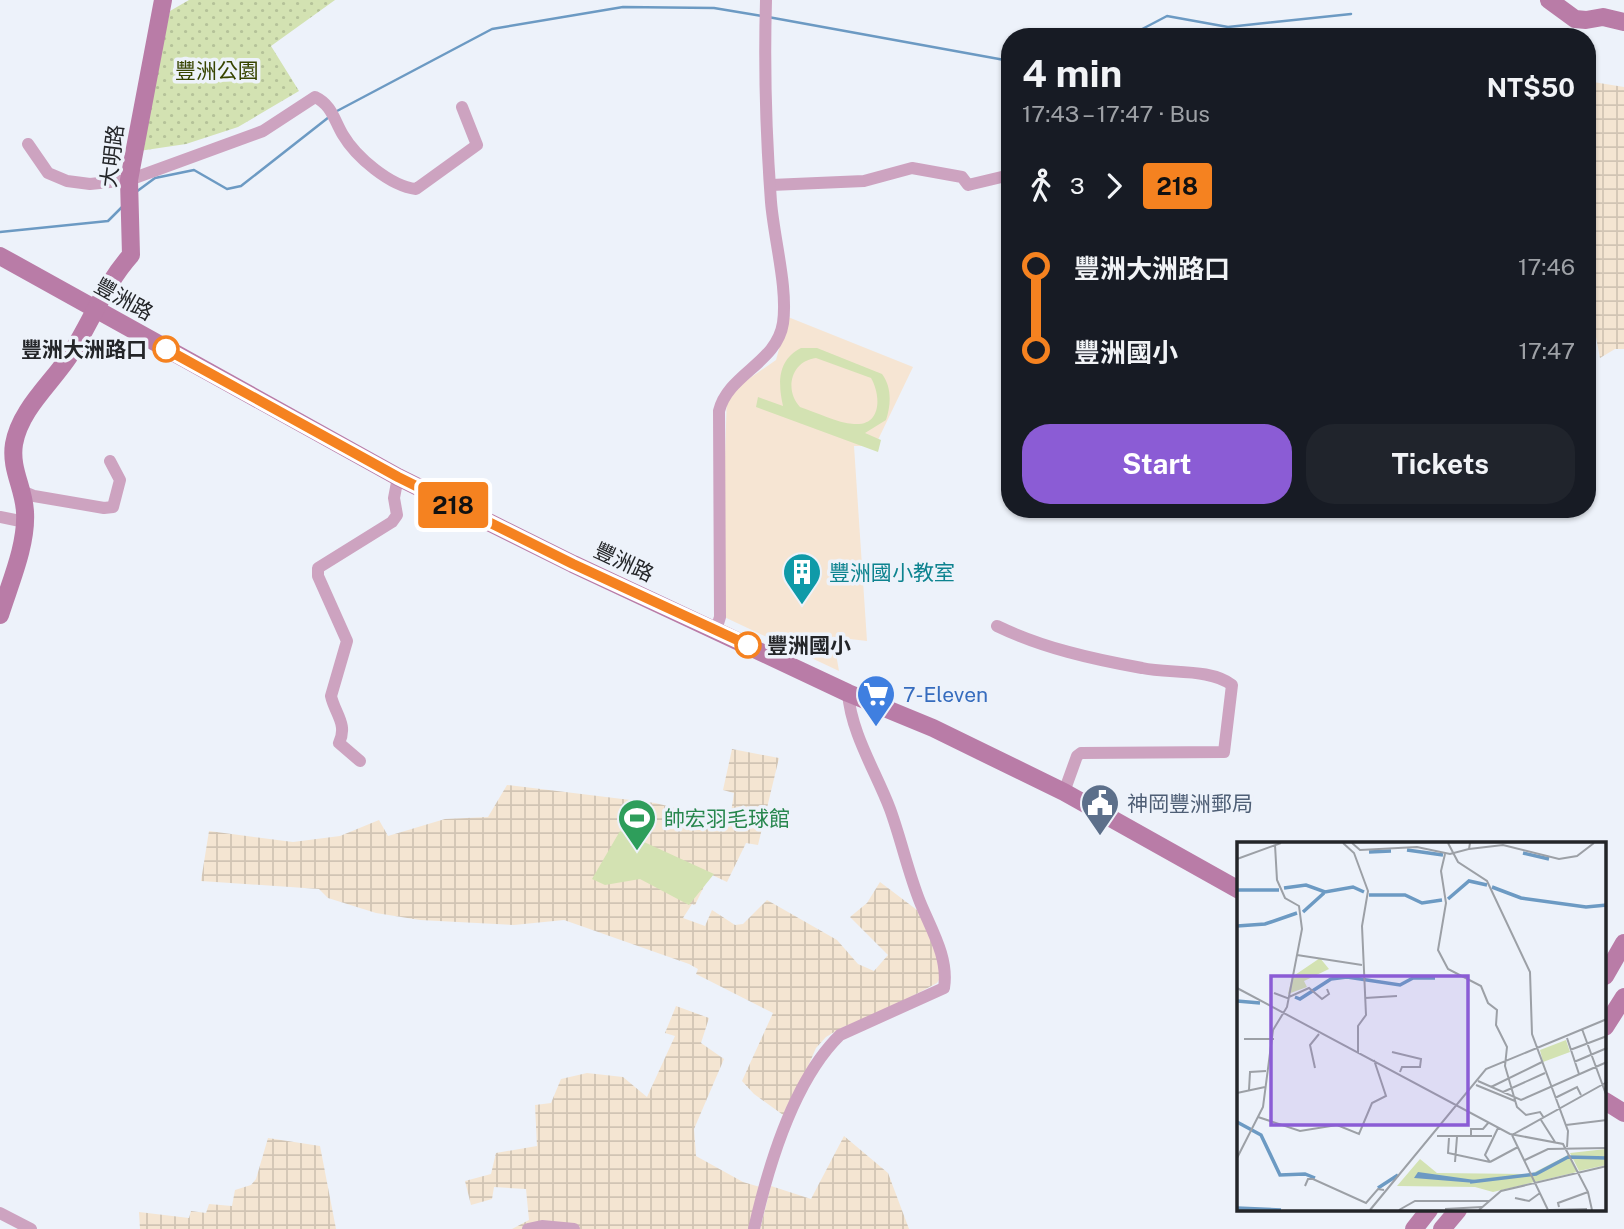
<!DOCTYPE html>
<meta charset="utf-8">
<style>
body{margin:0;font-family:"Public Sans","Noto Sans TC",sans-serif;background:#20242c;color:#f1f3f6;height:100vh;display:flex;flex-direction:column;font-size:26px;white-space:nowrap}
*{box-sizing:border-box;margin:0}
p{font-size:23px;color:#9ea1a6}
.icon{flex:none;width:38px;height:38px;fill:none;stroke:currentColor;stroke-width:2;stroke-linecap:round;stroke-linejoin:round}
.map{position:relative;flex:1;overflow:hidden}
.drawer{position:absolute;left:1001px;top:28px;width:595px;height:490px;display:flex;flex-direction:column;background:#171b24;border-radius:28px;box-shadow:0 2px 5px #0004}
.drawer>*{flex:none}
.badge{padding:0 14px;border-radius:5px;font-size:24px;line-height:46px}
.map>.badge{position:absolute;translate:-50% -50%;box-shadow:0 0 0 4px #fff}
.legs{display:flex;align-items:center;gap:10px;height:77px;padding:0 21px;font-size:23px}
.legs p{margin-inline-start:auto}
.summary{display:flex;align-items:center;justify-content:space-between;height:119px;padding:0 21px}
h1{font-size:38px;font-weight:700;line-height:52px}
.action{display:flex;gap:14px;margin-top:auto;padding:14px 21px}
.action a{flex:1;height:80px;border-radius:28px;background:#8b5cd5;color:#fff;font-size:28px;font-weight:700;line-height:80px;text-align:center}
.action a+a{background:#20242c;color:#f1f3f6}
ul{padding:0 21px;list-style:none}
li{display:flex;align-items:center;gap:24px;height:84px;font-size:26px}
li i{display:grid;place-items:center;width:10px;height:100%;margin:0 9px;background:currentColor}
li i::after{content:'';width:18px;height:18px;margin:-9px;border:5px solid;border-radius:50%;background:#171b24}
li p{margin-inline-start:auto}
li:first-child i{background:linear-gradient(#0000 50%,currentColor 0)}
li:last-child i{background:linear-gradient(currentColor 50%,#0000 0)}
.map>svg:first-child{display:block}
.industrial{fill:url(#industrial-grid)}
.education{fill:#f6e5d3}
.grass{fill:#d3e2b2;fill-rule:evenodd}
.park{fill:url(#park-dots)}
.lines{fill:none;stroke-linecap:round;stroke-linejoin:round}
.stream{stroke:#6c9ac3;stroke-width:2.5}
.street{stroke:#cda3c0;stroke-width:12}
.secondary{stroke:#b97ca7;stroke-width:18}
.line-1-casing{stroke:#fff;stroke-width:16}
.line-1{stroke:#f58220;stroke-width:10}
.stop-1-dot{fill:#fff;stroke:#f58220;stroke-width:3.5}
.labels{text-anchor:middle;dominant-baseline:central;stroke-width:7;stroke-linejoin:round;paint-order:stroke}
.park-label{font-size:21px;fill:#374400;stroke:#edf2fa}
.street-label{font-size:21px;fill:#232528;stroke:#edf2fa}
.stop-label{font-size:21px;font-weight:bold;fill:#232528;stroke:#edf2fa;text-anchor:end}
.culture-label{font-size:21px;fill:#0d838f;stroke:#edf2fa;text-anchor:start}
.shop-label{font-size:21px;fill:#366cbe;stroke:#edf2fa;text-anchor:start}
.service-label{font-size:21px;fill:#4e5e75;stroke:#edf2fa;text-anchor:start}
.leisure-label{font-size:21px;fill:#27864d;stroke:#edf2fa;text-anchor:start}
.inset-river{fill:none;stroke:#6c9ac3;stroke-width:3.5}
.inset-road{fill:none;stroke:#9ca0a6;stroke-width:2}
.view{fill:#8b5cd5;fill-opacity:0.15;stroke:#8b5cd5;stroke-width:3.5}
.inset-edge{fill:none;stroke:#232528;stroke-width:3.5}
</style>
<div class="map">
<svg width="1624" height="1229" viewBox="0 0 1624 1229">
<defs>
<pattern id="industrial-grid" width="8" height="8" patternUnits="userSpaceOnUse" patternTransform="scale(1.75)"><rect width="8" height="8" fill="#f4e5d2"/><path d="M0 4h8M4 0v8" fill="none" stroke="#d1c4b4"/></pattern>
<pattern id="park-dots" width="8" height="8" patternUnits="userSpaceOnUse" patternTransform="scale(1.75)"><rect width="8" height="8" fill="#d3e2b2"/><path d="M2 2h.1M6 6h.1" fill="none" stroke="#b5c299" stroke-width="1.8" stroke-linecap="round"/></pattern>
</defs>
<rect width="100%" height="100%" fill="#edf2fa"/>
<g class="industrial">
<path d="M1587,81L1624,87V349H1615L1600,358L1587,290Z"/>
<path d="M732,749L779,758L758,845L746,843L727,882L710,874L695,905L692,904L683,918L705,926L712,910L735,925L743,924L767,900L837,940L858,964L874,971L888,955L850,917L867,903L880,882L917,910L936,948L941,977L937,983L888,1009L841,1028L826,1037L816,1048L786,1117L754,1094L742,1081L773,1013L696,974L698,969L689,964L564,920L514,925L420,920L376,913L328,898L319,889L201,881L209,831L293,842L340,836L379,820L388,836L445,819L488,817L507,785L655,803L693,812L720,826L722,818L730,819L734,793L723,790Z"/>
<path d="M676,1006L709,1018L701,1043L724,1059L694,1129L696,1156L743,1182L760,1187L750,1229H512L529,1220L526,1189L494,1187L492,1199L471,1205L465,1181L491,1174L496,1153L537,1146L535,1105L551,1103L561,1079L587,1073L623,1077L647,1097L675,1036L665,1033Z"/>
<path d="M844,1136L888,1173L909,1229H760L771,1186L811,1199Z"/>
<path d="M268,1138L320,1146L336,1229H140L139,1212L189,1218L191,1211L206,1213L209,1204L232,1206L235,1190L251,1185L256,1179Z"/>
</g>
<path class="education" d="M788,317L913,367L875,446H854L867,641L833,637L839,671L720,615L727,394L776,360Z"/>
<g class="grass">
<path d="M801,348H817L882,374C892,387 891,405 886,420L865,433L881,440L878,452L756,407L758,397L783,406C778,384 777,360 801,348ZM816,358L871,378C881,395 882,426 854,424C837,423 816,412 800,407C784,390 791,361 816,358Z"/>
<path d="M620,831L714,874L689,905L640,879L605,885L592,879Z"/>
</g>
<path class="park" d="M189,0H335L271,46L299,91L238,127L186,144L139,151L170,11Z"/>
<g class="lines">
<g class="stream">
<path d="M768,17L1010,61"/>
<path d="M1127,37L1167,16L1228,27L1351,14"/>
<path d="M337,111L492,29L623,7L714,8L762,16"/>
<path d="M136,192L155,178L194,170L227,189L241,186L329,117"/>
<path d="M0,232L108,221L122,207"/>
</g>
<g class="street">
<path d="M28,144L48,173L67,181L90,184L129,180L263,131L315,97C332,105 334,120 343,135C356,157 390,186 416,189L477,145L462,107"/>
<path d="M771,185L864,181L912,168L962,177L968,185L1010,175"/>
<path d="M22,491L34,496L104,508L113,507L120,480L110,461"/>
<path d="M0,517L25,522"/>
<path d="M997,626C1043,648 1092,659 1142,668C1169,674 1210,668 1232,685L1224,752L1081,753L1077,756L1064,792"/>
<path d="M716,630L720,617L719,411C728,374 777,363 783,323C788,288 774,239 771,202C766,135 764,67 766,0"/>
<path d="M360,761L339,743C348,724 335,714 331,696L347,641L318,576V568L392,522L397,515L394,498L398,477"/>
<path d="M0,1213L31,1229"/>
<path d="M528,1229L542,1226L574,1229"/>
<path d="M754,1229C768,1167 794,1080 840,1035L944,988C949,958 931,929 920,902C908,872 901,839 890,809C876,772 851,733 848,693"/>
</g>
<g class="secondary">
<path d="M1549,0L1575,19L1586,20L1603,17L1624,22"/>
<path d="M0,256L398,477L573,564L848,693L933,728L1064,792L1239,890"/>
<path d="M0,615C10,583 27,545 25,512C24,488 10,469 14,444C20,409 52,383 70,355C92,321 104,285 131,255L129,180L163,0"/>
<path d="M1605,976L1624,943"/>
<path d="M1605,1027L1624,997"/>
<path d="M1605,1101L1624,1113"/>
<path d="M1414,1229L1429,1210"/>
<path d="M1442,1229L1458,1210"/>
</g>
</g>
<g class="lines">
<defs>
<path id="line-1" d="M166,349L398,477L573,564L748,645"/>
</defs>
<use href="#line-1" class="line-1-casing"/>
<use href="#line-1" class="line-1"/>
</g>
<defs>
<symbol id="building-pin" viewBox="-11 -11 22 30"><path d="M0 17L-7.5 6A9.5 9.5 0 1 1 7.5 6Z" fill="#0f9aa8" stroke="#edf2fa"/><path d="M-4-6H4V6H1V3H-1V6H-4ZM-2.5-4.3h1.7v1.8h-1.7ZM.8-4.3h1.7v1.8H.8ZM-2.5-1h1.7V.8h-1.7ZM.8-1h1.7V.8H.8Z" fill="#fff"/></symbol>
<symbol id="supermarket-pin" viewBox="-11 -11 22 30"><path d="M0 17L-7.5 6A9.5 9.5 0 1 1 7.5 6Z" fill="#3f7fe0" stroke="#edf2fa"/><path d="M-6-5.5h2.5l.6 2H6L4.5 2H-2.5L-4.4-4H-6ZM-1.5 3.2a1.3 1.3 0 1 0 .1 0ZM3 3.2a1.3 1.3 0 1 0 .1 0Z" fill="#fff"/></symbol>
<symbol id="civic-pin" viewBox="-11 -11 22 30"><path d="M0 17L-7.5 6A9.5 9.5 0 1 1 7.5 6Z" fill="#5c6f8a" stroke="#edf2fa"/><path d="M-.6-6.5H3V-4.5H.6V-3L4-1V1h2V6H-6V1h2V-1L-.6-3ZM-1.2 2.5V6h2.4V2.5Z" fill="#fff"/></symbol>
<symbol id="stadium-pin" viewBox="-11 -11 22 30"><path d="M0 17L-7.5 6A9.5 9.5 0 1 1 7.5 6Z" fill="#2e9e5b" stroke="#edf2fa"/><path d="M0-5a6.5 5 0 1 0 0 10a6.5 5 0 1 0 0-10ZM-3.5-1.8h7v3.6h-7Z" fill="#fff"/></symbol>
</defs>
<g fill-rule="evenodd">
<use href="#building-pin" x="780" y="550" width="44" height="60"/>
<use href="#supermarket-pin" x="854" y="672" width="44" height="60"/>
<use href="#civic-pin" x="1078" y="781" width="44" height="60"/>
<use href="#stadium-pin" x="615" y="796" width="44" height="60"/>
</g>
<g class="stop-1-dot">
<circle cx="166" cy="349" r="12"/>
<circle cx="748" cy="645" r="12"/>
</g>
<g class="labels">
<g class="park-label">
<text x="217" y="70">豐洲公園</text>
</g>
<g class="street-label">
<text transform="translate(112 156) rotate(-83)">大明路</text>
<text transform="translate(124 299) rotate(29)">豐洲路</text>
<text transform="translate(624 562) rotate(25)">豐洲路</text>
</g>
<g class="stop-label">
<text x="147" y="349">豐洲大洲路口</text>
<text x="767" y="645" text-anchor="start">豐洲國小</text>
</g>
<g class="culture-label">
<text x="829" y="572">豐洲國小教室</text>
</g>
<g class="shop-label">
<text x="903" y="694">7-Eleven</text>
</g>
<g class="service-label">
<text x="1127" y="803">神岡豐洲郵局</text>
</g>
<g class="leisure-label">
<text x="664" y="818">帥宏羽毛球館</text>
</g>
</g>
<g transform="translate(1237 842)">
<rect width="369" height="369" fill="#edf2fa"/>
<path d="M83,116L92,127L67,139L70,145L51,152L55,135ZM329,198L333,210L306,220L303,208ZM369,307V323L342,329L333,311ZM331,313L340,330L256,350L238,345L160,344L183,317L200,331L294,332Z" fill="#d3e2b2"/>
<path d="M181,330L238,338V341L177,336Z" fill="#6c9ac3"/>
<path class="inset-river" d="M170,8L206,13M132,10L154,9M286,11L312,17M255,45L284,56L349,65L370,63M47,46L69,43L88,50L116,45L127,50M0,48H42M132,53H168L185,61L205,58M211,57L232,39L250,43M66,70L87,51M0,84L28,82L60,71M58,155L63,157L94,137L110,135L163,143L176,136H198M0,159L23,161M0,280L24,293L43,333L68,332L78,336M233,340L299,332L331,315L370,316M141,346L161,333M0,366L44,368"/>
<path class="inset-road" d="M106,1L117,11L131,49L125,84L129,173L121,184V211M115,1L123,8L180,5L213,12L232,7L233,1M211,1L221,20L250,39L293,130L295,192L331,289L330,305M232,7L266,3L322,17L340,14L357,1M208,12L204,29L209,61L201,108L211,127L244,144L251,161L260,168L259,183L270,205L268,224L280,265L289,273L303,270L307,276M0,17L44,1M60,113L125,123M0,146L273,292L326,302L351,350L355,368M37,151L50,156L72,146L85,157L92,152L90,147M128,156L160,154M345,187L370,255M330,196L342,232M7,197H37M333,208L370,194M155,210L184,217L183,225H165L163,230M337,220L370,206M78,226L73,203L82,192M241,239L284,258L370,220M239,243L278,259M254,245L305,220M12,248L13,230L29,229M266,250L308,231M0,251L28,245M318,256L340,245L344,253M21,275L63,289L100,283L122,292L135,261L149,254L137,218M304,278L318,300M329,283L370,278M275,293L370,240M275,293L311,368M200,294H255M234,294V287H246L252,280M212,296L211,311L253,320M0,316L26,265L36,188L50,165L65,87L62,64L48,56L40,38L38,3M288,318L311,307L370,306M218,320L220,295M253,320L248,313L261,286M253,320L281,305M68,344L71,337H76L129,361L141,347L147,348M278,356L292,359L303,351M322,365L321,361L351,350M208,367L245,365M133,368L249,227L370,177M162,368L178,359H253M242,368L264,349L370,324M312,368L350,367"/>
<path class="view" d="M34,134H231V283H34Z"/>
<rect width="369" height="369" class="inset-edge"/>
</g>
</svg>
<b class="badge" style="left:453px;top:505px;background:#f58220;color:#111">218</b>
<section class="drawer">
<div class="summary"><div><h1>4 min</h1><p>17:43 – 17:47 · Bus</p></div><b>NT$50</b></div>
<div class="legs"><svg class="icon" aria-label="walk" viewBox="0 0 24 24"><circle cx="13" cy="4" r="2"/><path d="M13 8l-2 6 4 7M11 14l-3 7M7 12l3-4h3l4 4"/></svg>3<svg class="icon" aria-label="forward" viewBox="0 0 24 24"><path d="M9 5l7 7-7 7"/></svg><b class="badge" style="background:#f58220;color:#111">218</b></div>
<ul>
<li><i style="color:#f58220"></i><b>豐洲大洲路口</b><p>17:46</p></li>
<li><i style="color:#f58220"></i><b>豐洲國小</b><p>17:47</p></li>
</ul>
<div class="action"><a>Start</a><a>Tickets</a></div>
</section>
</div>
